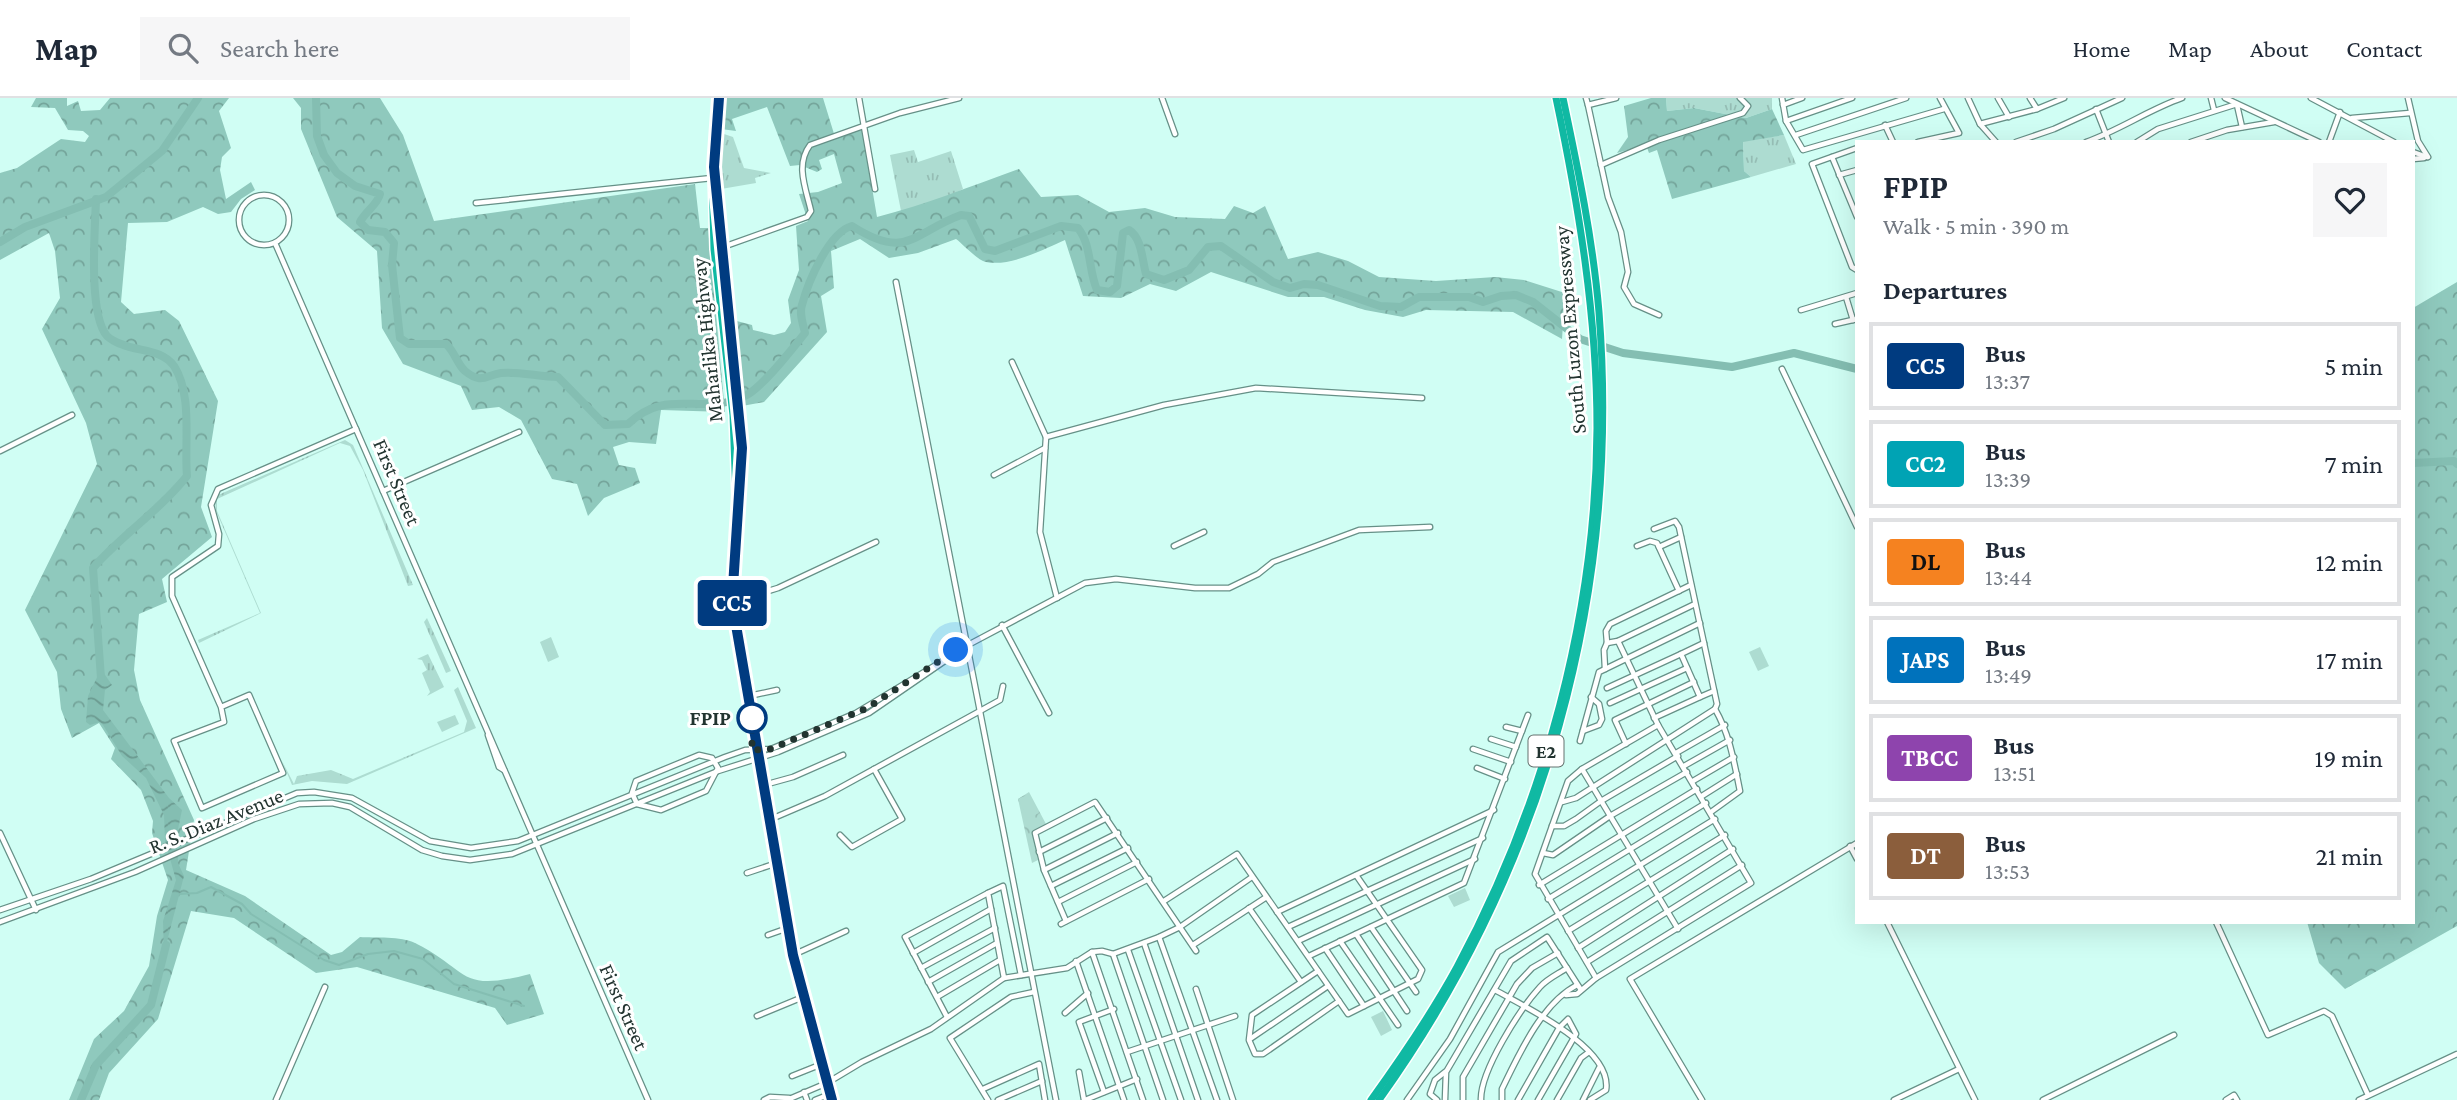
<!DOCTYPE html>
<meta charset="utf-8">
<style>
body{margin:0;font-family:"Crimson Pro",serif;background:#f6f6f7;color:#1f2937;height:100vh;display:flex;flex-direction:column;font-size:26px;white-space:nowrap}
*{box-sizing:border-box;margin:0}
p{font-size:23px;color:#747a83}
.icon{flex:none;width:38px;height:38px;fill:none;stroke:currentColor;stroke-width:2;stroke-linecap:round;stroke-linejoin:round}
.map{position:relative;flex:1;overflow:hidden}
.side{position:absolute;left:1855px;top:42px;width:560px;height:784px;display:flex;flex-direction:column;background:#fff;border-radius:0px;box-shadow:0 7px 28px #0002}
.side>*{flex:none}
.badge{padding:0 14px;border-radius:5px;font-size:24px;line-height:46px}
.you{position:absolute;width:35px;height:35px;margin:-18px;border:5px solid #fff;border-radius:50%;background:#1a73e8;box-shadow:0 0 0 10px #1a73e833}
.map>.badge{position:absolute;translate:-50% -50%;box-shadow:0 0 0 4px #fff}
h2{padding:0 28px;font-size:26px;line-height:63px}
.round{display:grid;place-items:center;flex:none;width:74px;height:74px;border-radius:0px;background:#f6f6f7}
.head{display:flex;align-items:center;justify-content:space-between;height:119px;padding:0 28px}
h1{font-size:33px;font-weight:700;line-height:52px}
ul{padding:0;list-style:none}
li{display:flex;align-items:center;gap:21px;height:88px;margin:0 14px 10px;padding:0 14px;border:4px solid #e0e1e3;border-radius:0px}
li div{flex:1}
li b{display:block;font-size:26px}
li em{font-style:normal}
li .badge{min-width:77px;font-weight:700;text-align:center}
header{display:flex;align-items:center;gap:42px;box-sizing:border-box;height:98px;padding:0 35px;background:#fff;border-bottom:2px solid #e0e1e3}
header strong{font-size:33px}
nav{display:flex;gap:38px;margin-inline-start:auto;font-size:24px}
.search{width:490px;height:63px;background:#f6f6f7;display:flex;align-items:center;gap:18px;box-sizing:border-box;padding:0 24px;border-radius:0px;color:#747a83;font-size:26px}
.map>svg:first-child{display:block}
.grass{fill:url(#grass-tufts)}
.forest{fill:url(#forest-crowns)}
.park{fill:url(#park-crowns)}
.garden{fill:#addcd1}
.water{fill:url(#water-waves)}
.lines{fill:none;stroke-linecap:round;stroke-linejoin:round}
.stream{stroke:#84beb2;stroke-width:2}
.river{stroke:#84beb2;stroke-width:8}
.minor-casing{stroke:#669087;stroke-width:7}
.highway-casing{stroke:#fff;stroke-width:10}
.minor{stroke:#fff;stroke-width:4.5}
.highway{stroke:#10b9a3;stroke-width:7}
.line-casing{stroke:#fff;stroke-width:16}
.line{stroke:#003b80;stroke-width:10}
.walk{stroke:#223430;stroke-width:7;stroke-dasharray:0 12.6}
.stop-dot{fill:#fff;stroke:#003b80;stroke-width:3.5}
.labels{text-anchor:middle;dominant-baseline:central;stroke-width:6;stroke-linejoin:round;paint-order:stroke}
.shield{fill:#fff;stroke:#64716e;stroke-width:2}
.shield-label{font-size:19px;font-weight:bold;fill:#223430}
.street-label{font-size:21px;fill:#223430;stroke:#fff}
.stop-label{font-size:21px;font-weight:bold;fill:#223430;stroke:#fff;text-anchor:end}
</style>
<header>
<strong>Map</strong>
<div class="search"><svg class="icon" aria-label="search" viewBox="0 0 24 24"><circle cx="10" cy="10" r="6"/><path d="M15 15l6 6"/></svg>Search here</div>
<nav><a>Home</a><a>Map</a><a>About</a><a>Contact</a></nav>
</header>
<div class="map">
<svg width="2457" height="1002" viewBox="0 0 2457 1002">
<defs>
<pattern id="grass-tufts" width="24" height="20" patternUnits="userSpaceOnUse" patternTransform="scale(1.75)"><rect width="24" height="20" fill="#addcd1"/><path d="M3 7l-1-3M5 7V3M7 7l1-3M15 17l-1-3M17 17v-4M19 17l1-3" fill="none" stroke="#95bdb4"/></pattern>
<pattern id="forest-crowns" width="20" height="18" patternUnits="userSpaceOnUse" patternTransform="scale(1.75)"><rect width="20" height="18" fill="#8fc9bd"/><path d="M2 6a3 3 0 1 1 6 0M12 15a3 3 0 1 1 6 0" fill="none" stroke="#74a49a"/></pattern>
<pattern id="park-crowns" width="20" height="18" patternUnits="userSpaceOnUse" patternTransform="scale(1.75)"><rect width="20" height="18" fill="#addcd1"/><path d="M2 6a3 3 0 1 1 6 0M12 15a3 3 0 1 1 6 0" fill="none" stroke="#95bdb4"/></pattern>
<pattern id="water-waves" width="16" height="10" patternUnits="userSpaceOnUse" patternTransform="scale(1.75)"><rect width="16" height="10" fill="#84beb2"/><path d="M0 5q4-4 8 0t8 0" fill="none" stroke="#6c9b91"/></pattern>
</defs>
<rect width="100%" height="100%" fill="#d0fef4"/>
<g class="grass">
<path d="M1666,0H1772V11L1746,20L1694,10L1667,13Z"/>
<path d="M724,36L733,39L744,70L771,75L755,80L756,85L721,91L719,37Z"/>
<path d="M1784,37L1796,66L1751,79L1744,73L1743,43Z"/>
<path d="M914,52L918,64L951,53L963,91L940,103L901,113L890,57Z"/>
<path d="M345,342L353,347L413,487L408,488L363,372L350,348L340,345L217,401V413L261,515L199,545L198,542L260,515L216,413L215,403L218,397Z"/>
<path d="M427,520L451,573L446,575L424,524Z"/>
<path d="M428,556L444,589L427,598L430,594L422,575L427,572L422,562L417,561Z"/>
<path d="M458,589L476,630L347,686L312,683L292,687L282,663L294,686L297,678L331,672L353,681L464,634L467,623L454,592Z"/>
</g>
<g class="forest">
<path d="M36,0H67V8L78,3L81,13L100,12L110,0H229L219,13L231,50L222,59L220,72L226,101L251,84L255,92L241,101L231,114L218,116L203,109L167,124L128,125L121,204L134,216L165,212L179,223L218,303L201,409L212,439L162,481L167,504L139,516L134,572L140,602L194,722L186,772L245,798L331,857L342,854L360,839C375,840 401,838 415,845C471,873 457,895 530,876L544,916L507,927L495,910L357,869L316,875L234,820L191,813L158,921L109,975L99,1002H69L94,941L124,913L149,868L157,818L168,782L152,735L153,723L141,692L111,661L115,650L99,625L72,640L61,611L57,574L25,512L97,366L86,325L42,231L60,200L55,153L49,135L0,162V75L17,70L61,41L85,44L89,38L83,33L68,32L55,10L31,9Z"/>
<path d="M293,0H380L403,37L434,123L695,86L700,130H708L725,314L661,312L656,346L629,344L613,349L619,367L635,370L640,385L604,400L588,418L577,386L552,381L521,322L499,309L472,312L461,288L403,266L382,230L377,153L337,119L301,31V10Z"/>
<path d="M725,0H823L835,39L862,31L877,119C926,107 971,88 1019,71L1041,99L1078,97L1109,114L1145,110L1175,119L1225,121L1234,108L1253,115L1265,108L1288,161L1318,154L1348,163L1379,179L1436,183L1495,179L1524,182L1565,195L1562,241L1513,214L1426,212L1403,219L1365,212L1324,199H1288L1211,174L1176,193L1150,186L1121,200L1083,198L1065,142C1044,151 1011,169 986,164C977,162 964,147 956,141L918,155L889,160L860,141L831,153L834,190L821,198L827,234L764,304L742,308L733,222L752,227L753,232L774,237L785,234L791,225L788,202L799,172L796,128L808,123L799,96L818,94L842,85L834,56L819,62L822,71L817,74L800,67L790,68L767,9L732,21L736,33L721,31Z"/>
<path d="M1651,0H1666L1667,13L1694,10L1746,20L1772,11L1784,37L1743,44L1744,73L1751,79L1672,101L1657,52L1649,55L1646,47L1617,55L1628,39L1624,8Z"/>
<path d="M2457,184V828L2345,891L2319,865L2307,824H2413V210Z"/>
</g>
<path class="park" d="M1029,694L1046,726L1033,735L1038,762L1032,765L1018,701Z"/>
<g class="garden">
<path d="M551,539L559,559L548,564L540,544Z"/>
<path d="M1760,549L1769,568L1758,573L1749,554Z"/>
<path d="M455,617L459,626L442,634L437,624Z"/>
<path d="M1029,696L1039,715L1028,720L1018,701Z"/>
<path d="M1465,790L1470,802L1454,809L1448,798Z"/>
<path d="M1383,913L1392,932L1381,938L1371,919Z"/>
</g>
<path class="water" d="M101,571L112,587L105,592L103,612L169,700L182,712L177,736L178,765L184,778L164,855L163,823L176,782L165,743L164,717L146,680L122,658L103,627L100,624L90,627L86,624L88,598Z"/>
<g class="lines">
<path class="stream" d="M180,796L197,795L211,789L242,806L251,816L324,862L339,867L368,856L394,853L423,861L454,886L524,908"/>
<g class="river">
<path d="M316,0L317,38L324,57L337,75L355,88L380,96C378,106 365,114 360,124L368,132L385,134L394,145L392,167L400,240L409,246H446C455,254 457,266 465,273C482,287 486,277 501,275C518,273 540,279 558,279L605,327L628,326C668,288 701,319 745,298C763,289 792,251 805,235C803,226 799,215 802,207C808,184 829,134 852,128C907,163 912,135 961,117L969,118L985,151L995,153L1061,128L1078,130C1092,148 1088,171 1097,192L1110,194L1117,188L1123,135L1129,132C1142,140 1142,162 1146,176L1164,182L1189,172L1208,149L1221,148L1273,184L1290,190L1304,186L1318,187L1380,208L1401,209L1419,199H1469L1483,204L1501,198L1516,197L1533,204L1580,241L1623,255L1732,269L1794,255L1857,271"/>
<path d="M96,101C95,132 88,216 107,238C110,241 117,245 121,246C139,254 162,251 174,268C193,297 184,345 187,378C159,413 122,437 93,470L101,580"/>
<path d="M0,144L25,129L106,99L162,53L198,0"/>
<path d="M2413,365L2454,363L2457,366"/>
<path d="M81,1002L96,967L151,907L166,847"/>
</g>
<defs>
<g id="minor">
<path d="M859,0L875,91"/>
<path d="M1162,0L1175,36"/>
<path d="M1586,0L1588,7L1616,0"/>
<path d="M1782,0L1786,23L1803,52L1944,11"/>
<path d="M1968,0L1980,26L1996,44"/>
<path d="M1998,0L2009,19"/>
<path d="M2030,0L2037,11"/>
<path d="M2211,0L2214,12"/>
<path d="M2225,0L2319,44"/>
<path d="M2311,0L2394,44"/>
<path d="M2408,0L2418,43L2428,59"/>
<path d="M1588,7L1608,99L1621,134L1628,174L1624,189L1634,206L1659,217"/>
<path d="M1783,7L1802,0"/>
<path d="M2237,7L2242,29"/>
<path d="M2096,11L2109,44"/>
<path d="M2352,20L2410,15"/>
<path d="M1786,23L1852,0"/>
<path d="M1980,26L2037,11L2064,0"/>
<path d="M1885,27L1893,44"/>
<path d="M1796,37L1906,0"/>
<path d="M1918,44L1959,35L1940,0"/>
<path d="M2016,44L2054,31L2122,0"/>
<path d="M2086,44C2120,32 2148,12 2182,0"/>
<path d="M2137,44L2158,31L2237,6"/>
<path d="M2191,44L2227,32L2274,24"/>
<path d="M2329,44L2340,14"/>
<path d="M1857,50L1812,66L1852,169L1857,172"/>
<path d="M2413,54L2427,59"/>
<path d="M1832,59L1857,119"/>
<path d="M2413,61L2424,60"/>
<path d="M1601,67L1659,42L1743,15L1748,8L1740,0"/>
<path d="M1839,77L1857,72"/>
<circle cx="264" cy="122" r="25"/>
<path d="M476,105L712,80"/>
<path d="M275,145L648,1002"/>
<path d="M723,149L807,119L811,113C806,91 795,67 810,47L900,15L959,0"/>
<path d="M896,184L1056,1002"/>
<path d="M1846,199L1853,222"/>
<path d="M1801,212L1857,195"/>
<path d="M1835,226L1857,221"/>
<path d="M1012,264L1046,339L1040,434L1057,500"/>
<path d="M1782,271L1857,429"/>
<path d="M1046,339L1164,307L1256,290L1422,300"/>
<path d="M0,353L72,317"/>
<path d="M994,377L1045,350"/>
<path d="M383,393L519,334"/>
<path d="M1654,431L1675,423L1679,429L1717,606L1715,611C1730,637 1734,664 1740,693L1711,714"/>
<path d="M1174,448L1204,434"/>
<path d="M1637,448L1650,443L1657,445L1679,493"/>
<path d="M1659,449L1681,439"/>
<path d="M1691,487L1610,526L1606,533L1607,545L1618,543L1695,506"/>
<path d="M733,504L778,490L876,444"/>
<path d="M1002,527L1049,615"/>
<path d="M1704,545L1681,556L1700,599L1714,593"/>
<path d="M1605,571L1604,552L1607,545"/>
<path d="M1607,590L1681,556"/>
<path d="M749,598L777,592"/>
<path d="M1610,605L1687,570"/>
<path d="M221,609L249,597L283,675L202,710L174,643L224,624L221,609L172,498V479L218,448L219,436L211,407L218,391L356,331"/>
<path d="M1654,620L1700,599"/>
<path d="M1506,629L1522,633"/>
<path d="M1583,633L1599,627L1602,621L1599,606L1591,599"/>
<path d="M488,637L499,669L504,672"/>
<path d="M1491,641L1516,649"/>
<path d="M1580,643L1599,574L1700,525"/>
<path d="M1626,646L1615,622L1694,584"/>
<path d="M1473,651L1511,664"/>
<path d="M1676,655L1725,627"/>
<path d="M699,657L712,660L718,670L706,693L661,712L637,706L632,695L636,683Z"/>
<path d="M1684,668L1730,642"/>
<path d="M1477,670L1505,681"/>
<path d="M1582,671L1678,831"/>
<path d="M1693,683L1734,659"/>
<path d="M764,687L793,679L843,657"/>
<path d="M1702,698L1737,676"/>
<path d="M1562,704L1576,700L1715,611"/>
<path d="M769,722L825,698L1000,602L1003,588"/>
<path d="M1552,728H1564L1576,721L1601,703L1678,658"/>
<path d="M0,735L36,812"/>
<path d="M840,737L852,749L902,721L874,671"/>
<path d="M1850,748L1857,761"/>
<path d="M1039,754L1107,720"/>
<path d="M1543,755L1553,757L1610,718L1687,674"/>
<path d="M1044,772L1118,735"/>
<path d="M747,775L777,765"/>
<path d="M1539,787L1697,691"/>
<path d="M1051,788L1128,750"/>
<path d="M1548,801L1706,705"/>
<path d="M1164,803L1237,756L1348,916L1418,881L1422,872L1356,777"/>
<path d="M1058,804L1137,764"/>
<path d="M1249,810L1301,884"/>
<path d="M0,812L91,781L297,695L314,694L352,700L430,743L471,750L518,743L725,659L745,652L771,651L856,615L961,552"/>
<path d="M1277,814L1494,712"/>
<path d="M1066,823L1044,772L1035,735L1095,704L1196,853"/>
<path d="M0,824L135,774L254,721L299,706L332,705L350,709L422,752L442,758L470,762L512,756L718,673L778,654L869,615L968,547L1085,485L1116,481L1195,490H1229L1258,476L1273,464L1359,432L1430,429"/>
<path d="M1887,824L1975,1002"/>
<path d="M2216,824L2268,937L2324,913L2332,918L2368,997"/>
<path d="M1061,826L1149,781"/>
<path d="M1288,829L1483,740"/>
<path d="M1371,829L1416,894"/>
<path d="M1568,833L1725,737"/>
<path d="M1356,836L1407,913"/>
<path d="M768,837L788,830"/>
<path d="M1159,839L1217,1002"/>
<path d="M1298,843L1475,761"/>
<path d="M1340,843L1398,927"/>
<path d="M1144,845L1198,1002"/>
<path d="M1193,847L1265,800"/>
<path d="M1325,850L1364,908"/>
<path d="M1578,850L1733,751"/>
<path d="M1128,852L1181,1002"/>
<path d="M1092,854L1143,1002"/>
<path d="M913,855L991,811"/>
<path d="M1113,856L1163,1002"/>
<path d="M793,857L846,833"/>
<path d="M1309,858L1464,785L1528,617"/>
<path d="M1076,863L1124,1002"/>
<path d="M1587,864L1742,767"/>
<path d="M921,870L995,830"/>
<path d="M1318,873L1252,917L1249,942L1255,956H1263L1339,903"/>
<path d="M1004,880L988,795L1003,788L1021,877"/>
<path d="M1596,880L1535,776L1568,683L1582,671L1658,627"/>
<path d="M928,884L997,845"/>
<path d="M1196,891L1233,1002"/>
<path d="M1495,892C1525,909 1613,950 1606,992L1590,1002"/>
<path d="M1566,897L1577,896L1596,880L1751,785L1658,627L1618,543"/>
<path d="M937,899L1000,862"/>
<path d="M1065,915L1088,895"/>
<path d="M757,918L803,899"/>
<path d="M947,919L905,839L988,795"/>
<path d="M1250,941L1328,888"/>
<path d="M1127,954L1235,918"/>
<path d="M1079,974L1084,1002"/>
<path d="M792,978L822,966"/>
<path d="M983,991L1039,966L1045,1002"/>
<path d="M804,994L807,1002"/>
<path d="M1104,994L1079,924L1114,911"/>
<path d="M276,1002L325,889"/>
<path d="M764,1002L770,999L789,1000"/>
<path d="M787,1002L827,985L862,964L931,931L1004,880L1067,870L1092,854L1102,853L1113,856L1159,839L1180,829L1252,779"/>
<path d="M815,1002L830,996"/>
<path d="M988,1002L950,940L1011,899L1034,894"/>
<path d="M998,1002L1042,983"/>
<path d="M1085,1002L1137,981"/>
<path d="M1407,1002L1450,941L1498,854L1715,721"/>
<path d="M1437,1002L1430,996L1435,982L1445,974"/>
<path d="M1445,1002L1446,974L1511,863L1547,839L1581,892"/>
<path d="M1463,1002V979L1517,886L1532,870L1558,855"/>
<path d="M1481,1002C1480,973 1520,911 1540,889C1547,881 1558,876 1567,870"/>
<path d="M1502,1002V991C1519,956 1542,905 1577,887"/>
<path d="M1518,1002L1559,930L1568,921L1576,936L1538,1002"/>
<path d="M1557,1002L1581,960L1589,954"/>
<path d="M1583,1002L1599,970"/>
<path d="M1702,1002L1630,881L1857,745"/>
<path d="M1894,1002L1959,971"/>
<path d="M2043,1002L2174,937"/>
<path d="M2226,1002L2234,997L2237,1002"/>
<path d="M2359,1002L2457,956"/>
</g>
<g id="highway">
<path d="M719,0L714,69L742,350L732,504L793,857L832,1002"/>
<path d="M712,76L714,151L733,317L736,399"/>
<path d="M1371,1002C1402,959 1432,915 1457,869C1545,705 1596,516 1597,330C1597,219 1579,109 1556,0"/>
<path d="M1379,1002C1544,772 1621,496 1599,214C1593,142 1578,71 1563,0"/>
</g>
</defs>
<use href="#minor" class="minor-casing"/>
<use href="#highway" class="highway-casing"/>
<use href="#minor" class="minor"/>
<use href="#highway" class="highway"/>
</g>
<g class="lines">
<defs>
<path id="line" d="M719,0L714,69L742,350L732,504L793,857L832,1002"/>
</defs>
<use href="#line" class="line-casing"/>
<use href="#line" class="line"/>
<path class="walk" d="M752,620V652L771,651L867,610L956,552"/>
</g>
<circle class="stop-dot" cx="752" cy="620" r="14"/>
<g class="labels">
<rect class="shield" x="1528.5" y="637.5" width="35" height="31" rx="5"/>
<g class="shield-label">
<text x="1546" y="653">E2</text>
</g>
<g class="street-label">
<text transform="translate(1570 232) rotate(-95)">South Luzon Expressway</text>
<text transform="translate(707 242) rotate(-96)">Maharlika Highway</text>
<text transform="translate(397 384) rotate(67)">First Street</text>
<text transform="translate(216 723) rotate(-22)">R. S. Diaz Avenue</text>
<text transform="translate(624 909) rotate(66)">First Street</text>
</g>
<g class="stop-label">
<text x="731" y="620">FPIP</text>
</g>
</g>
</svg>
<div class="you" style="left:956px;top:552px"></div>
<b class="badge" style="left:732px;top:505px;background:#003b80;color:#fff">CC5</b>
<section class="side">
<div class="head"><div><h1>FPIP</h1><p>Walk · 5 min · 390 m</p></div><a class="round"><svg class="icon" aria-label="heart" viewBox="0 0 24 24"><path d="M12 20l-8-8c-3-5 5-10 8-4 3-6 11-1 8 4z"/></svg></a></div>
<h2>Departures</h2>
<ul>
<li><span class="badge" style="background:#003b80;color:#fff">CC5</span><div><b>Bus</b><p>13:37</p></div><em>5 min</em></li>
<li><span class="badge" style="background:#00a3b4;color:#fff">CC2</span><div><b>Bus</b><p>13:39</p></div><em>7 min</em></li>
<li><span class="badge" style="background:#f58220;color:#111">DL</span><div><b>Bus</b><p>13:44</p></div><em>12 min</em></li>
<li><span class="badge" style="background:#0072bc;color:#fff">JAPS</span><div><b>Bus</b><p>13:49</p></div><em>17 min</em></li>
<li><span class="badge" style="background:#8e44ad;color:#fff">TBCC</span><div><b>Bus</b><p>13:51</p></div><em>19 min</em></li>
<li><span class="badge" style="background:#8b5e3c;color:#fff">DT</span><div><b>Bus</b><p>13:53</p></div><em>21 min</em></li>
</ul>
</section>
</div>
